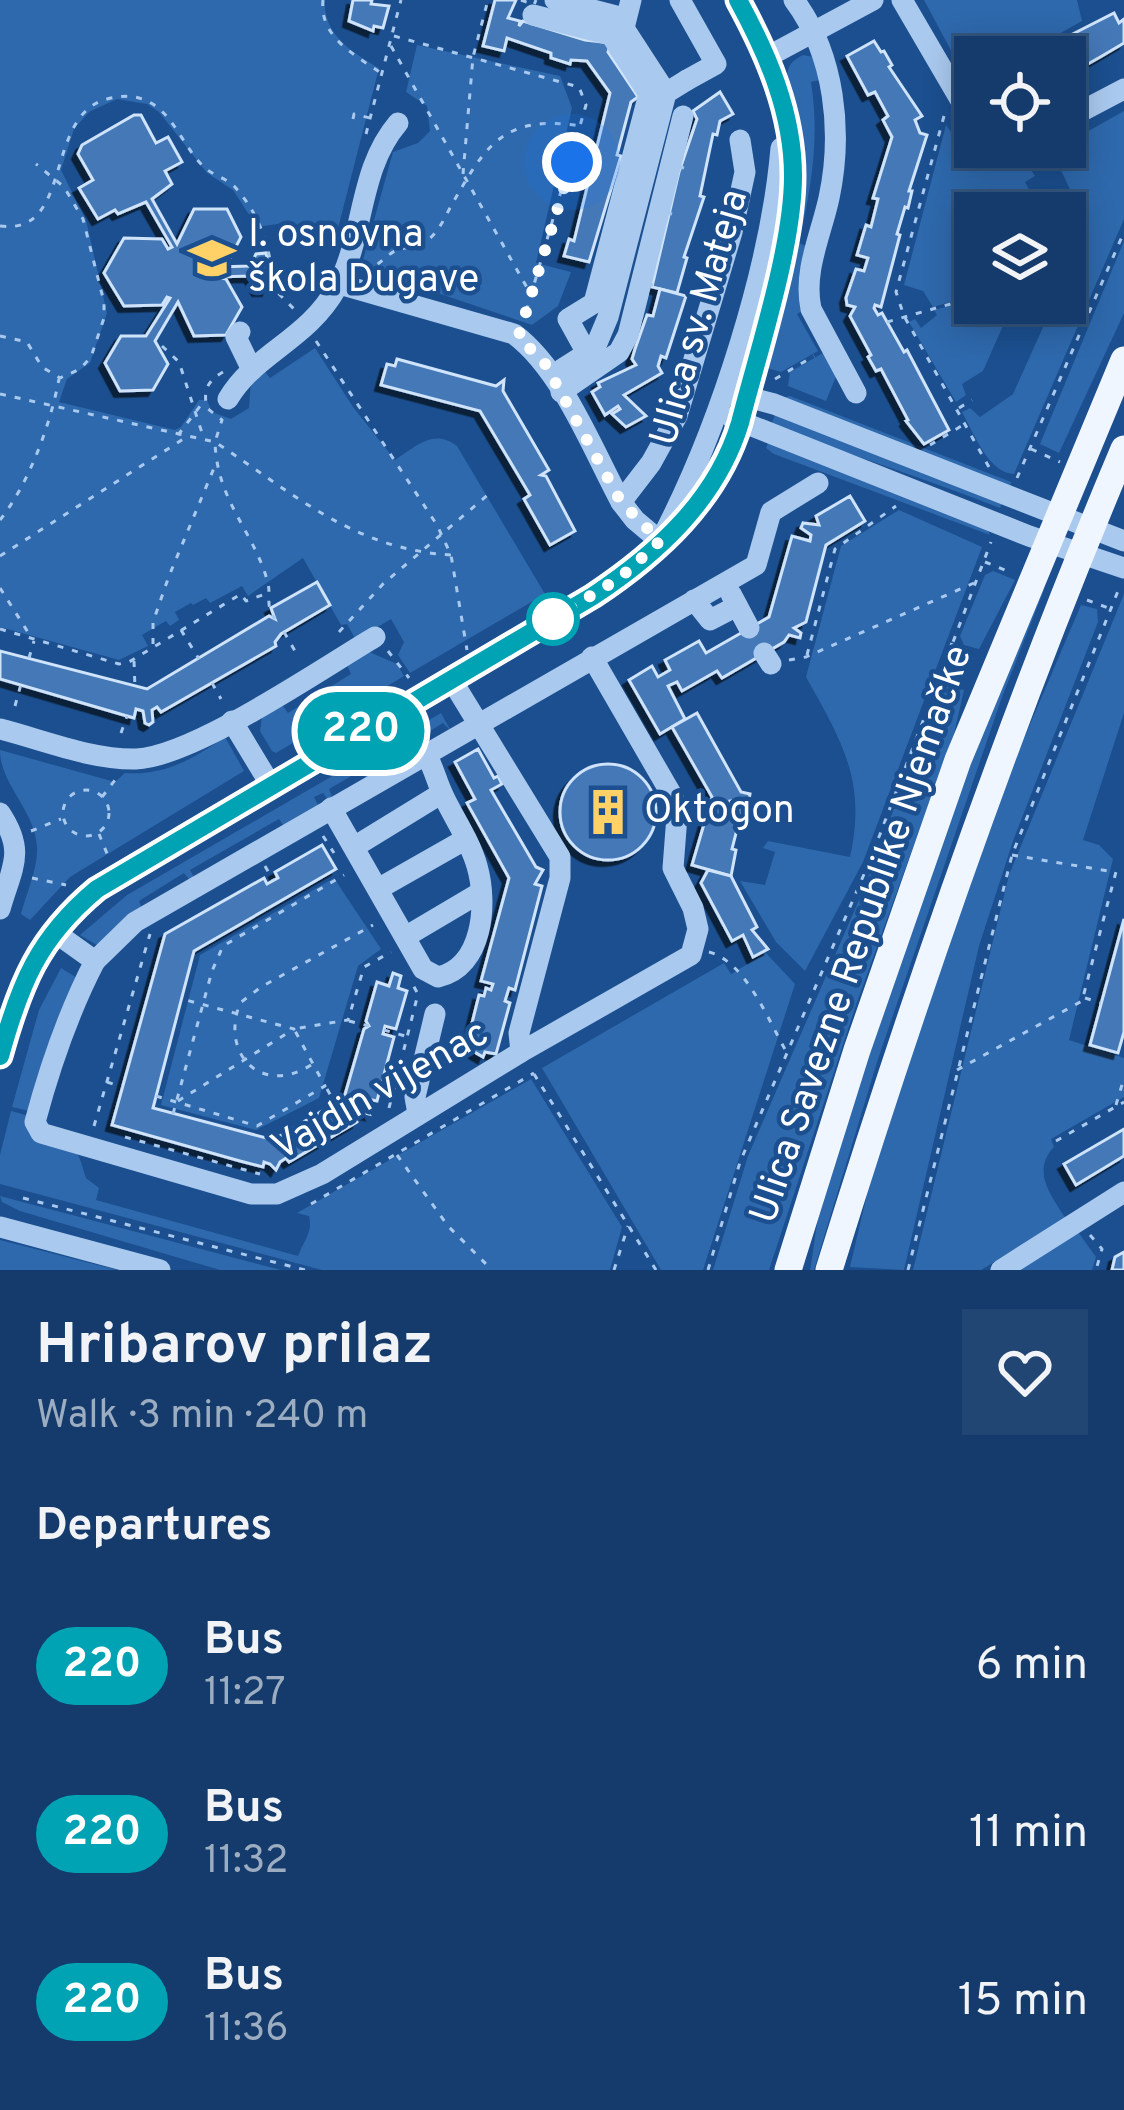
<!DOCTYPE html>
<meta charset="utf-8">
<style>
body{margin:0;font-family:Overpass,sans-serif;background:#214673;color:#f1f3f6;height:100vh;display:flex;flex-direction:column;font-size:45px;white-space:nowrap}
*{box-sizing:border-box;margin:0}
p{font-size:39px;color:#9dadc1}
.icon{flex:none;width:66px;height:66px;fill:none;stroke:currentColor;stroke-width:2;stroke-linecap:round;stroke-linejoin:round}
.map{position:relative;height:1270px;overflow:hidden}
.drawer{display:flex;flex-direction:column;background:#143b6b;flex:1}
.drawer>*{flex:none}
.badge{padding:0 24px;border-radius:39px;font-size:42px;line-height:78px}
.tools{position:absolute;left:954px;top:36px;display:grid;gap:24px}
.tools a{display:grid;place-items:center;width:132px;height:132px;border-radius:0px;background:#143b6b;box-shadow:0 6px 30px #0003,0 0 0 3px #33557e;font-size:60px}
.you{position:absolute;width:60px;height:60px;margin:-30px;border:9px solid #fff;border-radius:50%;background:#1a73e8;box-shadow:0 0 0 18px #1a73e833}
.map>.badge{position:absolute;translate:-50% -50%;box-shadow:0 0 0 6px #fff}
h2{padding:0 36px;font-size:45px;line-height:108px}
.round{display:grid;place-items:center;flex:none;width:126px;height:126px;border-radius:0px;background:#214673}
.headline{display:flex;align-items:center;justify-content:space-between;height:204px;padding:0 36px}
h1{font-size:57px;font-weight:700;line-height:90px}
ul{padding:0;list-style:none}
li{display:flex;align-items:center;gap:36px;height:168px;padding:0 36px}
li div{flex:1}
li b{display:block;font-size:45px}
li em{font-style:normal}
li .badge{min-width:132px;font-weight:700;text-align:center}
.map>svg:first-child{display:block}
.green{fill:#2e69ad}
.building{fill:#4478b7;stroke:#cfe3fa;stroke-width:3;filter:url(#shadow)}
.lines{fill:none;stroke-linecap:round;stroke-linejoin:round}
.path{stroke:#a9c9ee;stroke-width:3;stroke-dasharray:6 9;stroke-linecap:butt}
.minor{stroke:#a9c9ee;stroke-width:21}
.major{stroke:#f0f6ff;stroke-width:27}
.path-bridge{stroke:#a9c9ee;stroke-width:3;stroke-dasharray:6 9;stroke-linecap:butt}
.minor-bridge{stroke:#a9c9ee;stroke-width:21}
.line-casing{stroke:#fff;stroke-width:27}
.line{stroke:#00a3b4;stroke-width:18}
.walk{stroke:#fff;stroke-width:12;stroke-dasharray:0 21.6}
.stop-dot{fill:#fff;stroke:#00a3b4;stroke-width:6}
.labels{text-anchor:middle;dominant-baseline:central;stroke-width:9;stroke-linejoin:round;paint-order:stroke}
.poi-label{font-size:39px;fill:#fff;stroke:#1b4f8f;text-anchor:start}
.street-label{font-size:39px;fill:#fff;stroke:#1b4f8f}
</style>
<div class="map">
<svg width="1124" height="1270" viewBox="0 0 1124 1270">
<defs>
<filter id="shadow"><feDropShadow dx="-5.5" dy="5.5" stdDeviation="0" flood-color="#0009"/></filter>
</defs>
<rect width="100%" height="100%" fill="#1b4f8f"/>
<g class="green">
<path d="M0,0H325C323,35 352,52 379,68L333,248L284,223L257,227L233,190L207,173L159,112L147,104L117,99L89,112L74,129L61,170L86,220L107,313L90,363L67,379L59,402L175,430L181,427L199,400H207L212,412L231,419L249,408L251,380L263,369L270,378L315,348L353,407L395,460C416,446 434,428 457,446L545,594L410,673L398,655L404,642L391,619L356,640L347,624L341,625L303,558L248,596L242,586L210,603L206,598L193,605L191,603L175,612L179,620L170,626L166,621L142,635L148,646L119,660L0,627Z"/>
<path d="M924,0H1077L1082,21L1018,57H975V81L969,84Z"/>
<path d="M417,45L560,76L572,108L536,263L571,272L558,306L532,325L361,267L393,152L418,143L430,131L427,106L406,92Z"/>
<path d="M803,55L813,57L820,80L811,82C820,139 811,188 799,243L808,247L805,309L797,314L818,351L781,372L760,366C772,285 786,203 794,121C796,96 772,69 803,55Z"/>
<path d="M1124,111V219L1014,474C988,473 974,433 962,412L970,408L980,417L1013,394L1054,303H1065V277L1083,233L1084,219L1058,164L1047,169L1038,147H1050L1053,151Z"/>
<path d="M946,125L968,157L981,151L1022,157L1035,176L1025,182L1042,213H975V295L933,307L923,291L904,285Z"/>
<path d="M1124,241V313L1059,453L1040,444Z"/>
<path d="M975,299V303H1013L983,371L962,384L966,395L956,402L909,322L915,319L921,328L937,315L934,310Z"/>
<path d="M830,349L837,374L826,401L788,386L790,372Z"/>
<path d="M790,396L1011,482L1010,487L781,398Z"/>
<path d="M775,415L1002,503L1000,508C924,478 847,454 771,425Z"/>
<path d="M768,443L987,529L990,535L774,454L766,448Z"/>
<path d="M899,510L982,547L863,862L805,971L776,942L740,881L765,885L775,852L763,848L768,841L850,857C867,782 842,741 806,677L841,546Z"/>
<path d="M993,571L1015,580L979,649L964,645L960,636L985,575Z"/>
<path d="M1039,588L1044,590L1002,697L878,1059L814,1270H810C814,1249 815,1228 821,1207C879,997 960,792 1039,588Z"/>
<path d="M1124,594V713L1083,840L1099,845L1113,859L1069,1040L1124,1058V1097L1051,1139L1054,1147C1031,1172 1051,1195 1066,1219L981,1270H913L1009,875Z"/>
<path d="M1081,605L1097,609L1098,622L1013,841L979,946L904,1270L850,1267L872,1173L912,1048L1005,783Z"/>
<path d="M367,651L397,664L404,676L276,753L272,751L260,731L262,717L283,706L288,713L351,674L346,663Z"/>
<path d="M942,682L964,690L954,734L856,1005L769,1270H713L748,1156L862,893Z"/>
<path d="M441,713L451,731L443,723L415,740L418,749L413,751L409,743L374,763L377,771L366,778L360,771L329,789L333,799L329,801L323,793L314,797L319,807L286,829L279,819L190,870L195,879L191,882L184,873L139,901L143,911L97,945L80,935L127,895Z"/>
<path d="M225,737L244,771L70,877L30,920L21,914C26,894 38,868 37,848C36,811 0,785 0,750L115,782L125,773C164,776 193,759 225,737Z"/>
<path d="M334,878L381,949L358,966L319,1098L256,1130L161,1105L200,955Z"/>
<path d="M766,953L795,984L703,1270H661L542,1068L724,963L731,974Z"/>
<path d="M61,968L79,979L33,1112L12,1107L39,1010Z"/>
<path d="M531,1079L622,1227L610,1270H322L0,1184V1155L11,1111L33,1117L29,1134C71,1144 74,1135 86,1178L99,1188L96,1200L298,1256C304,1240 313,1232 309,1216L297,1213Z"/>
<path d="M0,1196L281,1270H220L20,1211L2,1202Z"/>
<path d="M1078,1232L1096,1257L1092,1270H1013Z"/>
<path d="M0,1240L117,1270H0Z"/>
</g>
<g class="building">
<path d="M353,0H372L371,4L389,6L383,28L374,26L373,31L349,21Z"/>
<path d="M495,0H516L508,18L520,21L519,26L523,21L585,40L611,43L608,52L638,97L631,102L617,155L621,156L589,262L564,256L569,239L574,241L610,93L587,61L571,60L570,64L551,58V53L507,38L504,51L483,46Z"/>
<path d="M1114,13L1119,23L1124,19V43L1102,56L1065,77V57H1039L1062,44L1061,40Z"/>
<path d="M874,41L881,52L884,51L892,65L889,67L922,116L915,120L920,133L927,135L909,191H912L908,208L905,207L897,234L900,235L881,307L875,305L874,308L878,315L882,313L904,352L907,350L949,430L924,444L906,421L908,420L881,369L876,371L868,357L871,355L850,316L855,307L847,305L846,298L856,269L864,271L868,258L857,255L866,225L871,227L878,199L873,198L892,137L883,120L888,116L875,92L868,95L847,56Z"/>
<path d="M720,92L733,114L720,121L717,135L713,134L700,196L704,197L684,257L687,258L677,293L652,287L679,172L697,119L693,111Z"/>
<path d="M134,115H141L156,143L168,137L182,162L165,171L172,184L152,199L177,244L194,209H227L241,237L227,264L216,267L250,266L256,254L266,253L270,274L267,290H258L250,276L216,277L226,279L242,307L226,335L194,336L178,302L155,341L168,364L153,390L120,391L105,363L121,336H146L170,298L167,297L162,305L124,306L104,273L124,238L162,239L168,249L172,247L146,202L118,214L115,210L98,219L79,188L93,180L78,154L82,145Z"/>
<path d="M660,289L686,296L666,358L661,356L658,366L662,373L624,395L646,416L626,427L612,414L620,409L618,406L605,415L592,392L600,387L598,383L636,365L632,359L635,349L647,315L653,316Z"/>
<path d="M397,359L496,386L504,380L503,391L549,470L541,475L546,476L575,531L550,545L524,499L530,495L480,411L381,385L387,364L395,366Z"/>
<path d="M850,496L865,521L826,545L806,622L794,628L801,633L800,638L789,635L784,642L722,678L717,671L682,691L677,682L668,686L685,719L660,734L629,680L652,666L658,677L670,670L665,660L699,641L706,653L769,617L792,536L810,541L811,535L801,528L803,523L819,525L816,516Z"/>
<path d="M317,582L330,605L281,634L275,642L276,646L161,712L157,707L152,710L153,722L149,725L145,723L143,711L136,709L134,718L0,679V651L147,689L269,616L275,619L271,608Z"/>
<path d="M697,713L741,792L750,794L749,799L730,801L731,806L742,810L732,849L736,850L731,876L692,865L712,797L672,727Z"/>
<path d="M478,749L494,778L498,776L502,784L491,790L536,867L543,870L535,884L542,886L515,990L509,988L505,1001L510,1003L496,1054L485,1052L483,1057L466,1047L479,995L484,996L486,988L491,990L493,984L481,981L509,878L467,803L475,799L455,762Z"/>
<circle cx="608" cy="812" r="48"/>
<path d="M322,845L336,869L194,951L153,1108L270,1139L278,1137L344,1098L364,1029L369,1026L366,1021L377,982L389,986L393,973L401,976L398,988L407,991L396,1029L385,1026L383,1034L394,1037L377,1101L367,1099L365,1106L369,1114L361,1112L356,1117L357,1122L289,1162L286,1158L280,1162L276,1170L270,1164L264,1162L263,1167L240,1161L112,1125L165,934L264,878L267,884L278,878L275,872Z"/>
<path d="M708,870L731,876L757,927L752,930L768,949L753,957L743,935L732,941L701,883Z"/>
<path d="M1124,919V1032L1118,1053L1090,1045Z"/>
<path d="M1124,1129V1156L1076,1185L1064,1164Z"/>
<path d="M1124,1252V1270H1112L1115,1257Z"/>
</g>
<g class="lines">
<g class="path">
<path d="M323,0C319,37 355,55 381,73"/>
<path d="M394,36L579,87L586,105L524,319"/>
<path d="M391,46L530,293"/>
<path d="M944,116L896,292L904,316L990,469"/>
<path d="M353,119L354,114L370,118"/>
<path d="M366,134L401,0"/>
<path d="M463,174L473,57L488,0"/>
<path d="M0,226C74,236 43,116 107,99C123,95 137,95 151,103C175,117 184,148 204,167C212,175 226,178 234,186C259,213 273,251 272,287L294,309"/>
<path d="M364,270C378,268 383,257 395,251C404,247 414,248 423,243C437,236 444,219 451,206C486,145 503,114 581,126"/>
<path d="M887,322L975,297"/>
<path d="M0,336L27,342L42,367L60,378L80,369L91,357L104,318V302L83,219L64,187L36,164"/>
<path d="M316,341L437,525L451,555L467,650"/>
<path d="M162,346L179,362L204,439"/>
<path d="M223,372C207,381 203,391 207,408L222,420L215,442C292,492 352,549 451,555"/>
<path d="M775,379L814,356"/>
<path d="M0,394L215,442C217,502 254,531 268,583C271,597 265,606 275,619"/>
<path d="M959,408L972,400"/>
<path d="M178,435L204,401"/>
<path d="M930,445L963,425"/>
<path d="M1031,449L1060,462"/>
<path d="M1017,478L1124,232"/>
<path d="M0,520C29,483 50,426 59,379"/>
<path d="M0,556L185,438"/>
<path d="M985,562L1010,572"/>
<path d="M0,588L31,637"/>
<path d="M1087,600L1111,609"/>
<path d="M0,629L119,664L129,662L241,594L246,601L268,593"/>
<path d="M181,630L199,659"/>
<path d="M284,632L298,656"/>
<path d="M339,632L383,584L490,493"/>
<path d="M153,644V622L169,576L214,468"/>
<path d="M388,651L409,678"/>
<path d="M807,655L835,549L896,506"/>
<path d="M29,658L34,641"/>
<path d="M789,660L806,657L974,583"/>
<path d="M134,661L135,688"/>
<path d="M940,674L962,683L973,653L950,644"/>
<path d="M212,683L221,699"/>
<path d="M15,706L21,684"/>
<path d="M121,733L127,716"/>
<circle cx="86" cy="813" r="23"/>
<path d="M102,797L115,780"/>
<path d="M31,831L61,819"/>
<path d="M99,834L108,856"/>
<path d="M323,836L334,853"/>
<path d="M1012,855L1114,872"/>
<path d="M265,866L273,880"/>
<path d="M32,878L66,885"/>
<path d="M709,952C746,962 768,1020 786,1051"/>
<path d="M1085,998L1101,1003"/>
<path d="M349,1021L369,1026"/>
<path d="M384,1030L405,1036"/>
<path d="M311,1065C262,1096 220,1055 240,1003L261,987L373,925"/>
<path d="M957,1070L1082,1001L1117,868"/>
<path d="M534,1074L656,1270"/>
<path d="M107,1082L122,1087"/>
<path d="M327,1089L335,1103"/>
<path d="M156,1096L257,1126L325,1086L294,1029L348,1020L364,967L391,952"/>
<path d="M178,1101L294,1029L182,999"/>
<path d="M1116,1105L1124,1078"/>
<path d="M389,1108L418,994L413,985"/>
<path d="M173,1114L212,971L223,946L344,875"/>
<path d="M94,1126L150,934"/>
<path d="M125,1137L260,1174"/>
<path d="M1056,1141L1124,1102"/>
<path d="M397,1155L448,1226L492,1270"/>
<path d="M23,1198L305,1270"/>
<path d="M311,1204L534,1073"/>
<path d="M1090,1235L1102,1249L1096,1270"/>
<path d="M614,1270L628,1226"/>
<path d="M708,1270L740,1162L871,858L991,542"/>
<path d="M908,1270L1012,855L1120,586"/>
</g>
<g class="minor">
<path d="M680,0L716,64L687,80"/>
<path d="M794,0C835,55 843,132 829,198C821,235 803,271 811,309L856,393"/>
<path d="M902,0L975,125"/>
<path d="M533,15L611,35L649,94L594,303L568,319L583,346"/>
<path d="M621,40L631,0"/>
<path d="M767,57L873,0"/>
<path d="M1065,120L1124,89"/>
<path d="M988,147L996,159L1015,147"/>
<path d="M339,284L514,334C562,370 592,448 621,502L635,520L660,541"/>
<path d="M240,332L236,337L252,370"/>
<path d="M561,392L619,352L628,335L683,116"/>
<path d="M737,394L774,404L1124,541"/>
<path d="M228,399C255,353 308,340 337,287C365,235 358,170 398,123"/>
<path d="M732,418L1029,536L1124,568"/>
<path d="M621,502L651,463L677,416L732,232L745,172L740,140"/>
<path d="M666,530C720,424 771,267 781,148"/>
<path d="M731,594L749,628"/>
<path d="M694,600L710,620L737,606"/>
<path d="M764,653L771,664"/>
<path d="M451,679L560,857V878L519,1033L521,1052"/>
<path d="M232,721L270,784"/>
<path d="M0,729C43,740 92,760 136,759C193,757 321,669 375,637"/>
<path d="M331,808L423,969L438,977C483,967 488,904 477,866C470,841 455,820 444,797C437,783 434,768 426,754"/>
<path d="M0,813C26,852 12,867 0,909"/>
<path d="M354,847L442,793"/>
<path d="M378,889L466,839"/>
<path d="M53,931L95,961C68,1013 50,1066 35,1122L41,1133L251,1194H277L322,1174L521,1052L691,955L698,929L693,908L673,868L677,816L673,797L592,657"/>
<path d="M405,937L481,892"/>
<path d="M95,961L135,922L756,565L771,512L818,483"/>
<path d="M0,1057C20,984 38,939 97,889L593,595C658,554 717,498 740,423C758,352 793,247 793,176C793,113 767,55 738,0"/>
<path d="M418,1114L415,1097L435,1014"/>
<path d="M0,1227L160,1270"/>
<path d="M1001,1270L1124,1192"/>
</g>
<g class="major">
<path d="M788,1270L857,1050L958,760L1124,360"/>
<path d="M829,1270C915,993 1011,717 1124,449"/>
</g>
<g class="path-bridge">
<path d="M521,0L534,5L536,0"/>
<path d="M666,163L684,168"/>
<path d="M654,209L672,214"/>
<path d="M636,280L653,285"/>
</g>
<g class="minor-bridge">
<path d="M555,0L616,16L666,93"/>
<path d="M562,369L595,348L608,317L666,93L687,80"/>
</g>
</g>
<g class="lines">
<defs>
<path id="line" d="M0,1056C20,984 38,938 97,889L593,596C658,553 717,499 740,423C758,352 793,247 793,176C793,113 768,55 738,0"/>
</defs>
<use href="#line" class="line-casing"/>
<use href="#line" class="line"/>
<path class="walk" d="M553,619L621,577L660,541L621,502L543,360L518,338L572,162"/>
</g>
<defs>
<symbol id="school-bare" viewBox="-9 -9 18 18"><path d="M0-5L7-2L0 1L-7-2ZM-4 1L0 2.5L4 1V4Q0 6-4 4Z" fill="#ffd166" stroke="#1b4f8f" stroke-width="2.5" paint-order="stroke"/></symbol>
<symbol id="building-bare" viewBox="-9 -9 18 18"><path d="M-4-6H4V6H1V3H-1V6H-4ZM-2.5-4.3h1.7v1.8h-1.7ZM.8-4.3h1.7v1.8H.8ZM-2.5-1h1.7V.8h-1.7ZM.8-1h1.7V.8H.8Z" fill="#ffd166" stroke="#1b4f8f" stroke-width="2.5" paint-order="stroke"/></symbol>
</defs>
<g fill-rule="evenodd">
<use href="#school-bare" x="179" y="225" width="66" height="66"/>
<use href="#building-bare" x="575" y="779" width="66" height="66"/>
</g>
<circle class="stop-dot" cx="553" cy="619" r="24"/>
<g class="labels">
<g class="poi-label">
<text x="248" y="236">I. osnovna<tspan x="248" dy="45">škola Dugave</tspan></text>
<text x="644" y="812">Oktogon</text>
</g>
<g class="street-label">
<text transform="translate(701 318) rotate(-74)">Ulica sv. Mateja</text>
<text transform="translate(863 935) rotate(-71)">Ulica Savezne Republike Njemačke</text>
<text transform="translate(381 1092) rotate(-30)">Vajdin vijenac</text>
</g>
</g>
</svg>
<div class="tools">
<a><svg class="icon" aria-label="locate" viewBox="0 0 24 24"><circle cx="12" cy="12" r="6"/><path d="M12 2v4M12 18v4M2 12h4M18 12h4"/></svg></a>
<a><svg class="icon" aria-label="layers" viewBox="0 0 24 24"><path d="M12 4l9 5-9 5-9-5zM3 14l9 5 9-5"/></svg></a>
</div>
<div class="you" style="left:572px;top:162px"></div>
<b class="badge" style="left:361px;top:731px;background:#00a3b4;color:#fff">220</b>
</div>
<section class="drawer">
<div class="headline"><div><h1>Hribarov prilaz</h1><p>Walk · 3 min · 240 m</p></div><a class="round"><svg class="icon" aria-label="heart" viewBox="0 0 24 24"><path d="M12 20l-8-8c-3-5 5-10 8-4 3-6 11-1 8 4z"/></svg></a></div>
<h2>Departures</h2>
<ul>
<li><span class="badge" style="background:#00a3b4;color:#fff">220</span><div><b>Bus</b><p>11:27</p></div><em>6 min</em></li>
<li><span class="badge" style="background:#00a3b4;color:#fff">220</span><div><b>Bus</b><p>11:32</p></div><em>11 min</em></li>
<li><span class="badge" style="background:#00a3b4;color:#fff">220</span><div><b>Bus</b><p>11:36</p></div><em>15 min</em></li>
</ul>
</section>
